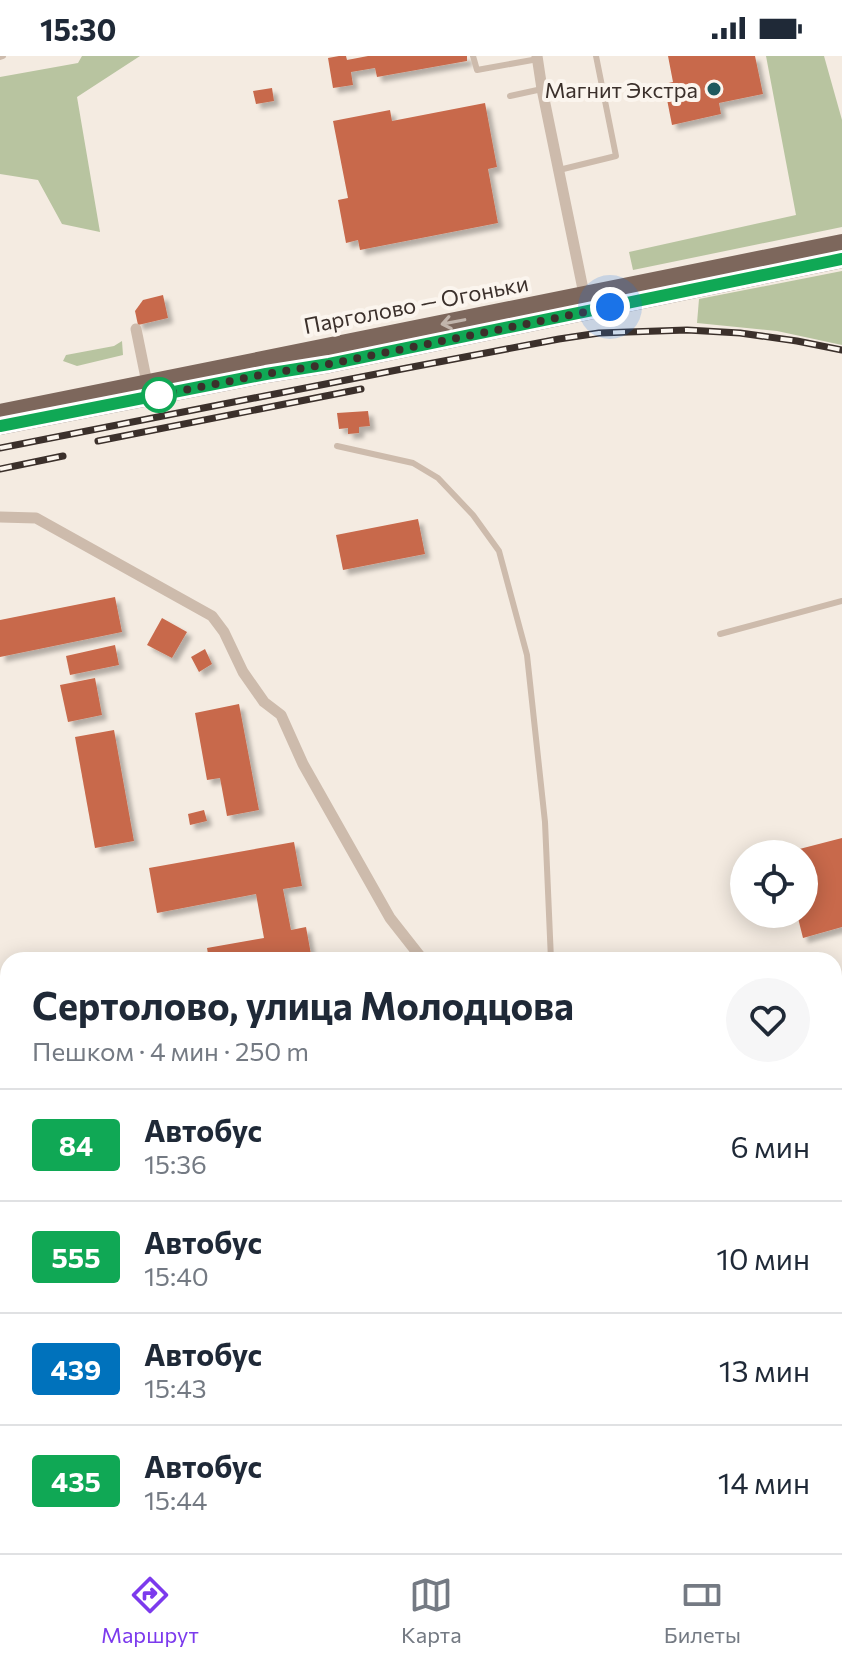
<!DOCTYPE html>
<html lang="ru">
<meta charset="utf-8">
<style>
body{margin:0;font-family:Commissioner,sans-serif;background:#f6f6f7;color:#1f2937;height:100vh;display:flex;flex-direction:column;font-size:30px;white-space:nowrap}
*{box-sizing:border-box;margin:0}
p{font-size:26px;color:#747a83}
.icon{flex:none;width:44px;height:44px;fill:none;stroke:currentColor;stroke-width:2;stroke-linecap:round;stroke-linejoin:round}
.map{position:relative;flex:1;overflow:hidden}
.drawer{position:absolute;left:0px;top:896px;width:842px;height:602px;display:flex;flex-direction:column;background:#fff;border-radius:24px 24px 0 0;box-shadow:0 4px 20px #0003}
.drawer>*{flex:none}
.badge{padding:0 16px;border-radius:6px;font-size:28px;line-height:52px}
.buttons{position:absolute;left:730px;top:784px;display:grid;gap:16px}
.buttons a{display:grid;place-items:center;width:88px;height:88px;border-radius:50%;background:#fff;box-shadow:0 4px 20px #0003;font-size:40px}
.you{position:absolute;width:40px;height:40px;margin:-20px;border:6px solid #fff;border-radius:50%;background:#1a73e8;box-shadow:0 0 0 12px #1a73e833}
.map>.badge{position:absolute;translate:-50% -50%;box-shadow:0 0 0 4px #fff}
.round{display:grid;place-items:center;flex:none;width:84px;height:84px;border-radius:42px;background:#f6f6f7}
.headline{display:flex;align-items:center;justify-content:space-between;height:136px;padding:0 32px}
h1{font-size:38px;font-weight:700;line-height:60px}
ul{padding:0;list-style:none}
li{display:flex;align-items:center;gap:24px;height:112px;padding:0 32px;border-top:2px solid #e0e1e3}
li div{flex:1}
li b{display:block;font-size:30px}
li em{font-style:normal}
li .badge{min-width:88px;font-weight:700;text-align:center}
.status{display:flex;justify-content:space-between;align-items:center;height:56px;padding:0 40px;background:#fff;direction:ltr}
.status svg{height:22px;fill:currentColor}
.dock{display:flex;justify-content:space-around;align-items:center;height:112px;border-top:2px solid #e0e1e3;background:#fff;font-size:22px;color:#747a83}
.dock a{display:grid;justify-items:center;gap:4px}
.dock .on{color:#7c3aed}
.map>svg:first-child{display:block}
.green{fill:#b8c4a0}
.building{fill:#c8694b;filter:url(#shadow)}
.lines{fill:none;stroke-linecap:round;stroke-linejoin:round}
.lane{stroke:#cdbbac;stroke-width:6}
.street{stroke:#cdbbac;stroke-width:11}
.secondary{stroke:#a18a7d;stroke-width:16}
.primary{stroke:#7d675c;stroke-width:18}
.rail-casing{stroke:#3b302b;stroke-width:7}
.rail{stroke:#fbf5ee;stroke-width:4;stroke-dasharray:12;stroke-linecap:butt}
.oneway{stroke:#c2b5ac}
.line-casing{stroke:#fff;stroke-width:18}
.line{stroke:#10a855;stroke-width:12}
.walk{stroke:#3b302b;stroke-width:8;stroke-dasharray:0 14.4}
.poi-dot{fill:#1f5a5e;stroke:#fbf5ee;stroke-width:3}
.stop-dot{fill:#fff;stroke:#10a855;stroke-width:4}
.labels{text-anchor:middle;dominant-baseline:central;stroke-width:8;stroke-linejoin:round;paint-order:stroke}
.poi-label{font-size:22px;fill:#3b302b;stroke:#fbf5ee;text-anchor:end}
.street-label{font-size:22px;fill:#3b302b;stroke:#fbf5ee}
</style>
<div class="status"><b>15:30</b><svg viewBox="0 0 49 12"><path d="M0 12V9h3v3zM5 12V6h3v6zM10 12V3h3v9zM15 12V0h3v12zM26 1h20v11H26zM47 4h2v5h-2z"/></svg></div>
<div class="map">
<svg width="842" height="1497" viewBox="0 0 842 1497">
<defs>
<filter id="shadow"><feDropShadow dx="5" dy="5" stdDeviation="2" flood-color="#0004"/></filter>
</defs>
<rect width="100%" height="100%" fill="#f4ebe1"/>
<g class="green">
<path d="M82,0H140L77,41L100,176L62,168L38,124L0,118V21L78,7Z"/>
<path d="M766,0H824L842,64V171L633,214L629,196L796,159Z"/>
<path d="M842,215V289L777,275L697,267L699,243Z"/>
<path d="M122,285L123,299L77,310L63,305L66,299L114,290Z"/>
<path d="M332,1490H436L439,1497H335Z"/>
</g>
<g class="building">
<path d="M339,0H346L347,4L368,0H467V5L377,21L375,12L351,16L353,29L333,32L328,2Z"/>
<path d="M668,0H755L763,38L719,47L721,58L672,69L664,28L673,26Z"/>
<path d="M272,32L274,45L256,48L253,35Z"/>
<path d="M485,47L497,111L488,113L498,167L360,194L358,184L346,187L338,144L348,142L333,65L390,54L392,65Z"/>
<path d="M163,239L168,262L138,269L135,255L143,244Z"/>
<path d="M368,355L370,370L359,371V377L348,378V372L339,373L337,357Z"/>
<path d="M418,463L425,498L343,514L336,479Z"/>
<path d="M115,541L122,576L0,601V564Z"/>
<path d="M162,562L187,576L172,602L147,589Z"/>
<path d="M115,589L119,609L70,619L66,600Z"/>
<path d="M205,593L212,608L199,616L191,601Z"/>
<path d="M95,622L102,659L68,666L60,629Z"/>
<path d="M239,648L259,754L227,760L220,722L207,724L195,657Z"/>
<path d="M114,674L134,785L95,792L75,681Z"/>
<path d="M204,754L207,765L190,769L188,758Z"/>
<path d="M842,782V871L803,882L797,858H804V798L784,797Z"/>
<path d="M294,786L302,830L283,833L291,874L306,871L312,904H292V901L277,904H209L207,892L264,882L256,838L157,857L149,812Z"/>
</g>
<g class="lines">
<g class="lane">
<path d="M473,0L477,14L538,3"/>
<path d="M0,1L3,0"/>
<path d="M510,40L542,33"/>
<path d="M559,114L616,100L596,0"/>
<path d="M337,390L413,407L438,422L473,459L499,495L527,599L545,766L551,904"/>
<path d="M720,578L842,545"/>
<path d="M834,1184L842,1190"/>
<path d="M834,1380L842,1404"/>
<path d="M526,1497L546,1490"/>
</g>
<g class="street">
<path d="M537,0L542,33L585,243"/>
<path d="M136,273L147,327"/>
<path d="M0,461L36,462L212,560L224,576L243,616L264,646L281,659L303,708L390,862L423,904"/>
</g>
<g class="secondary">
<path d="M834,1227L842,1224"/>
<path d="M209,1497L221,1490"/>
</g>
<g class="primary">
<path d="M0,357L842,187"/>
<path d="M0,370L266,318L329,308L842,203"/>
</g>
<defs>
<g id="rail">
<path d="M98,385L361,333"/>
<path d="M0,392L407,312L559,283L599,277L687,274L740,277L797,285L842,294"/>
<path d="M0,413L63,400"/>
</g>
</defs>
<use href="#rail" class="rail-casing"/>
<use href="#rail" class="rail"/>
</g>
<defs><path id="oneway-shaft" d="M-6 0H5M1.5-3L5.5 0L1.5 3" fill="none" stroke-width="1.6" stroke-linecap="round" stroke-linejoin="round" transform="scale(2)"/></defs>
<use class="oneway" href="#oneway-shaft" transform="translate(453 266) rotate(169)"/>
<g class="lines">
<defs>
<path id="line" d="M0,370L266,318L329,308L842,203"/>
</defs>
<use href="#line" class="line-casing"/>
<use href="#line" class="line"/>
<path class="walk" d="M159,339L266,318L329,308L610,251"/>
</g>
<circle class="poi-dot" cx="714" cy="33" r="8"/>
<circle class="stop-dot" cx="159" cy="339" r="16"/>
<g class="labels">
<g class="poi-label">
<text x="698" y="33">Магнит Экстра</text>
</g>
<g class="street-label">
<text transform="translate(416 248) rotate(-11)">Парголово — Огоньки</text>
</g>
</g>
</svg>
<div class="buttons">
<a><svg class="icon" aria-label="locate" viewBox="0 0 24 24"><circle cx="12" cy="12" r="6"/><path d="M12 2v4M12 18v4M2 12h4M18 12h4"/></svg></a>
</div>
<div class="you" style="left:610px;top:251px"></div>
<section class="drawer">
<div class="headline"><div><h1>Сертолово, улица Молодцова</h1><p>Пешком · 4 мин · 250 m</p></div><a class="round"><svg class="icon" aria-label="heart" viewBox="0 0 24 24"><path d="M12 20l-8-8c-3-5 5-10 8-4 3-6 11-1 8 4z"/></svg></a></div>
<ul>
<li><span class="badge" style="background:#10a855;color:#fff">84</span><div><b>Автобус</b><p>15:36</p></div><em>6 мин</em></li>
<li><span class="badge" style="background:#10a855;color:#fff">555</span><div><b>Автобус</b><p>15:40</p></div><em>10 мин</em></li>
<li><span class="badge" style="background:#0072bc;color:#fff">439</span><div><b>Автобус</b><p>15:43</p></div><em>13 мин</em></li>
<li><span class="badge" style="background:#10a855;color:#fff">435</span><div><b>Автобус</b><p>15:44</p></div><em>14 мин</em></li>
</ul>
</section>
</div>
<nav class="dock">
<a class="on"><svg class="icon" aria-label="directions" viewBox="0 0 24 24"><path d="M12 3l9 9-9 9-9-9zM9 14v-3h6M13 9l2 2-2 2"/></svg>Маршрут</a>
<a><svg class="icon" aria-label="map" viewBox="0 0 24 24"><path d="M3 6l6-2 6 2 6-2v14l-6 2-6-2-6 2zM9 4v14M15 6v14"/></svg>Карта</a>
<a><svg class="icon" aria-label="tickets" viewBox="0 0 24 24"><path d="M3 7h18v10H3zM15 7v10"/></svg>Билеты</a>
</nav>
